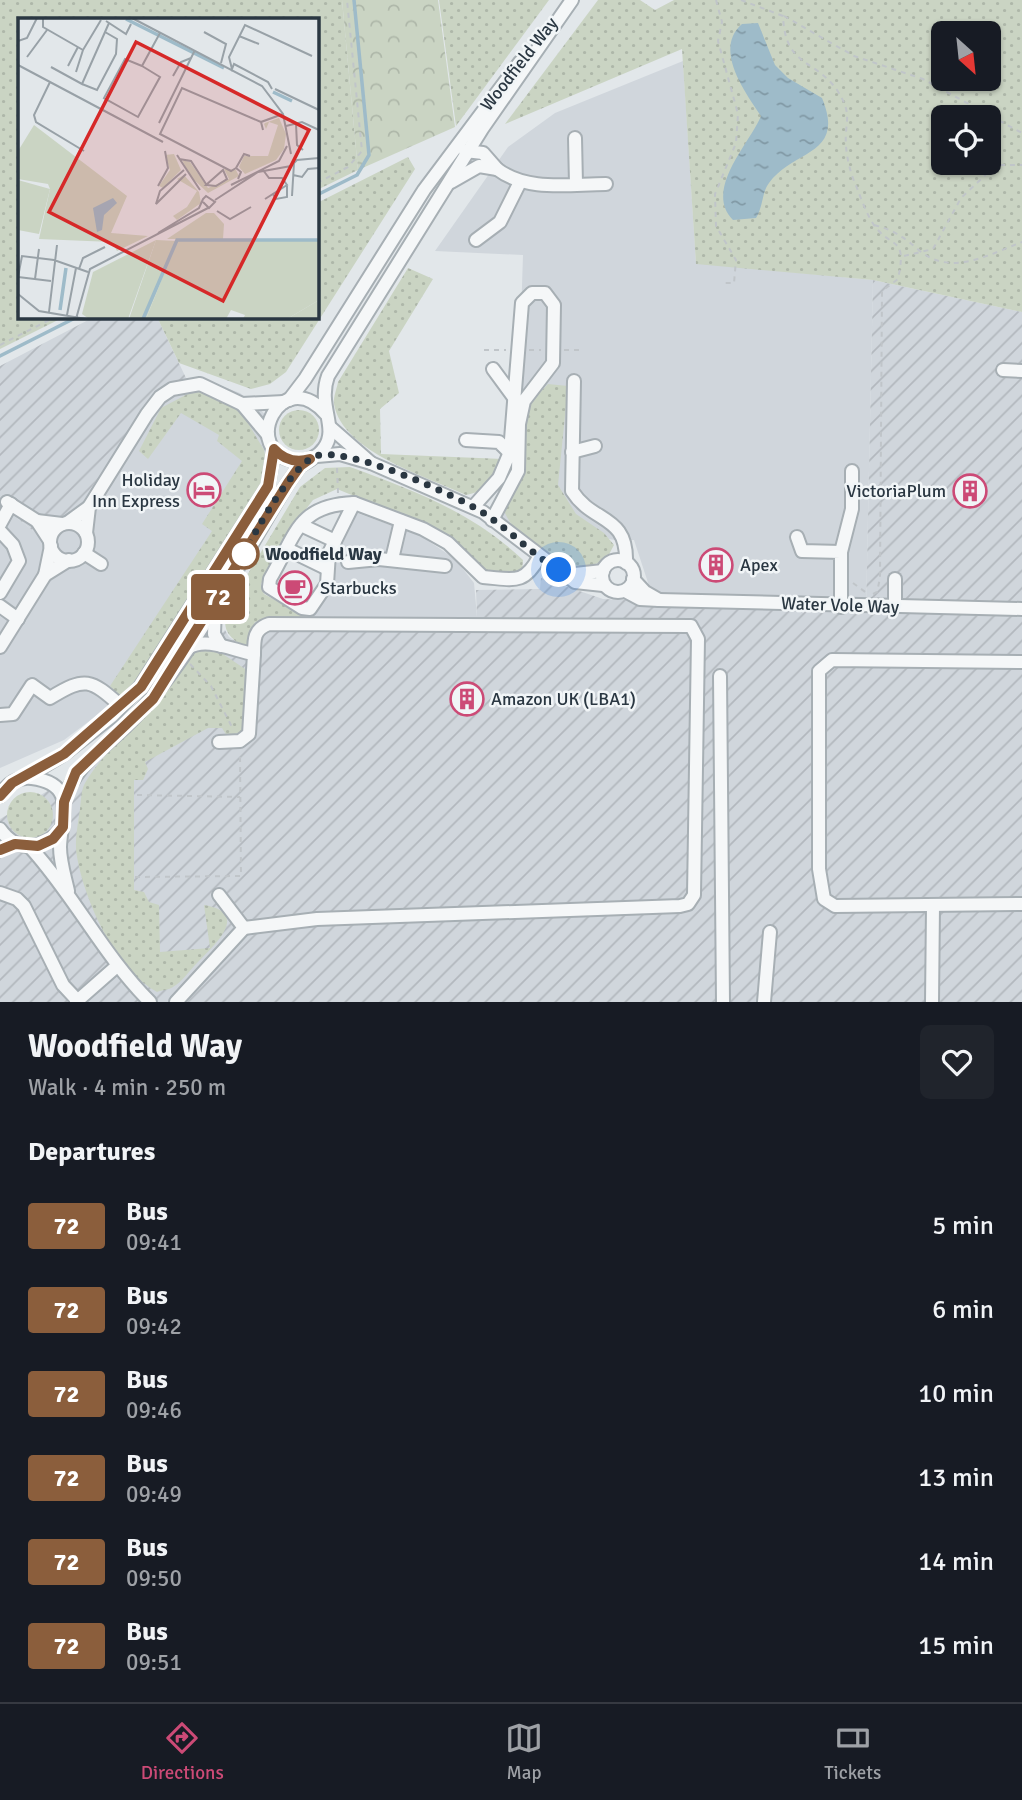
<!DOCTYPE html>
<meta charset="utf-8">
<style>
body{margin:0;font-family:Signika,sans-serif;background:#20242c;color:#f1f3f6;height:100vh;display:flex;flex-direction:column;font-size:26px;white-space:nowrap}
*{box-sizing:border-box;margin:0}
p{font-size:23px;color:#9ea1a6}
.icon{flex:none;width:38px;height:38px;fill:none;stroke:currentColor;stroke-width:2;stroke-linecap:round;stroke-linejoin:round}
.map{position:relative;height:1002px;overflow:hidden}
.sheet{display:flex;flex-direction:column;background:#171b24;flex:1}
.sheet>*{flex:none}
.badge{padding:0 14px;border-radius:5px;font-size:24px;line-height:46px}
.needle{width:46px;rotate:153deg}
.fabs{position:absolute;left:931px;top:21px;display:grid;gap:14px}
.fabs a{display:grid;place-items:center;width:70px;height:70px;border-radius:10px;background:#171b24;box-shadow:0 2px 5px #0004;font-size:35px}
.you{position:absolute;width:35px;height:35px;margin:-18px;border:5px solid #fff;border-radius:50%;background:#1a73e8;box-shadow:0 0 0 10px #1a73e833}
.map>.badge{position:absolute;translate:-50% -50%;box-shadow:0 0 0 4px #fff}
h2{padding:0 28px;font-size:26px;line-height:63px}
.round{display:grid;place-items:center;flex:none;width:74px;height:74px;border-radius:10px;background:#20242c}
.headline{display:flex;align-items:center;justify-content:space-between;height:119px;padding:0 28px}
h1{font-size:33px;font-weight:700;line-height:52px}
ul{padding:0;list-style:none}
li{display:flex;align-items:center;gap:21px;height:84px;padding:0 28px}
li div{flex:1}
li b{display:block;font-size:26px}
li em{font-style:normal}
li .badge{min-width:77px;font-weight:700;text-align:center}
.tab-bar{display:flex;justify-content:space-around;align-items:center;height:98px;border-top:2px solid #363941;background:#171b24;font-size:19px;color:#9ea1a6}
.tab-bar a{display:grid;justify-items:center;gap:4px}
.tab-bar .active{color:#cc4a76}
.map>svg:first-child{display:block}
.built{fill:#d0d6dc}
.industrial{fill:url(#industrial-furrows)}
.grass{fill:url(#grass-dots);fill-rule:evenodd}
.forest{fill:url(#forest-crowns)}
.water{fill:url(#water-ripples)}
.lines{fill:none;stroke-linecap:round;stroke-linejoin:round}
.stream{stroke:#9ebbc9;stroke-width:3.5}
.minor-casing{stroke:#a7afb4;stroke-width:16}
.path{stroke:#c0c5c9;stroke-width:2;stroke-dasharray:5 5;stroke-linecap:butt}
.minor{stroke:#f5f7f8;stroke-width:12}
.line-casing{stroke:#fff;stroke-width:16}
.line{stroke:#8b5e3c;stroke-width:10}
.walk{stroke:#2a3742;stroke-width:7;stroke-dasharray:0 12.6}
.stop-dot{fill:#fff;stroke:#8b5e3c;stroke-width:3.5}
.labels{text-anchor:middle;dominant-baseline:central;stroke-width:5;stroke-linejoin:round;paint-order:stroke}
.street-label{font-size:18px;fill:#2a3742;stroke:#f1f5f7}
.poi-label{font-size:18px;fill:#2a3742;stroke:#f1f5f7;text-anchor:start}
.stop-label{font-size:18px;font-weight:bold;fill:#2a3742;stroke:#f1f5f7;text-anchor:start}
.inset-river{fill:none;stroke:#9ebbc9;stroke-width:3.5}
.inset-road{fill:none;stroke:#98a1a7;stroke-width:2}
.view{fill:#d62828;fill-opacity:0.15;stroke:#d62828;stroke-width:3.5}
.inset-edge{fill:none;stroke:#2a3742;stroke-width:3.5}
</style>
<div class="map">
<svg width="1022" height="1002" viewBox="0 0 1022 1002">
<defs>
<pattern id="industrial-furrows" width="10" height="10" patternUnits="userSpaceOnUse" patternTransform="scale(1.75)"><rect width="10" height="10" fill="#d0d6dc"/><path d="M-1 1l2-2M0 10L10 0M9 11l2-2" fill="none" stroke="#b3b8be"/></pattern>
<pattern id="grass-dots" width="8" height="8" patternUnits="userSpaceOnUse" patternTransform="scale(1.75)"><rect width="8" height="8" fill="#cad4c3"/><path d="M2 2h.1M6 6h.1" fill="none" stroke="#aeb7a9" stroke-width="1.8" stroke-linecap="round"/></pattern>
<pattern id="forest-crowns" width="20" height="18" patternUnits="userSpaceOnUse" patternTransform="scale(1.75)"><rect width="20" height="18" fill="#cad4c3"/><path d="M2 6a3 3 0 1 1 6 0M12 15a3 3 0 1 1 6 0" fill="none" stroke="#aeb7a9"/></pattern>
<pattern id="water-ripples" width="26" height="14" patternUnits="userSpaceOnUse" patternTransform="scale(1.75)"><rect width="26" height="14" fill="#9ebbc9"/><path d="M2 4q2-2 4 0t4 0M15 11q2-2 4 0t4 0" fill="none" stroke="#8199a5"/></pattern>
</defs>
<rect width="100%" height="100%" fill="#e2e7ea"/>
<g class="built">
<path d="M683,61L696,263L873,280L866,612L655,604L634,540H615L500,520L499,501L516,473L523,255L435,251L508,147L555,113Z"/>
<path d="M186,378H200L240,393L265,414L270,467L265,487L136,686L64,740L0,768V513L13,515L36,533L159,392Z"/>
<path d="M357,513L421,536L455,559L474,583L477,617H313L330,588L334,556Z"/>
</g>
<g class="industrial">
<path d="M873,280L1022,312V1002H0V819L110,754L225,630L229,637L242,645L247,644L255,622L313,617H477L476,590L540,589L541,578L603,599L866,612Z"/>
<path d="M94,317H157L186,378L159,392L74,512L36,533L13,515L0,513V366Z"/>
</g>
<g class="grass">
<path d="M0,0H342L358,170L317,190V19H19V317H64L0,349Z"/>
<path d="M439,0H549L456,126Z"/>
<path d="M598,0H640L655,10L674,0H1022V312L873,280L696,264L682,49L505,124ZM943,33H989V79H943ZM943,117H989V163H943Z"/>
<path d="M408,157L415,169L286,372L270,384L251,389L179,363L157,317H317V203Z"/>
<path d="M408,268L433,279L389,351L399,393L380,409L381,454L503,459C496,478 486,492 466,495C428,477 342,452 334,404C333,397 337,388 338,382Z"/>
<path d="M548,384L568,386L558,485L576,514L604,533L614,545L606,560L579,570C555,560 515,538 505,513L506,504L525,468L526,419L531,402Z"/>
<path d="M197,389L234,406L245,418L264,450L266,460L260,491L236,524L161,648L120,699L110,686L212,531L202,524L242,461L217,441L219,435L181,413L148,459L139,451L161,408Z"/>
<circle cx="299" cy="430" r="20"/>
<path d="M350,467C413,490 474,513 523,560L522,571L514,574L483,571L437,530L337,489L313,500L292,527L261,584L264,594L306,617L255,622L247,644L242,646C222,632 222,624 231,602L300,487L325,468Z"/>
<path d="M198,647L220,652L248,671L246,724L241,732L227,736L222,728H208L145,762L148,769L143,780H134V890L144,892L149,902L159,905L160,952L210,948L204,905C252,913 213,946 197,963C190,970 182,982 173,987C169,990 162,990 157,992C115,969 85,902 77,857C74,842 78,824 80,809C81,801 81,790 85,783C102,754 130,731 153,707C169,689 183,667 198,647Z"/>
<circle cx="30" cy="815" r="23"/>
</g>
<path class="forest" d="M342,0H438L455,127L358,170Z"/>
<path class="water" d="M758,23L775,65L788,78L822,98C846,156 794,149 769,183C762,192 763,207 756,218L733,220C703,190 750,143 761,116C745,92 713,49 742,24Z"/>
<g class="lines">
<g class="stream">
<path d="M317,195L357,175L369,155L354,0"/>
<path d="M0,356L77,317"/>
</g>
<defs>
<g id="minor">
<path d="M575,138L576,184"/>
<path d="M497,169C527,192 569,184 606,184"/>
<path d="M451,182L479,166L497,169L483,153L465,151"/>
<path d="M476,240L500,222L520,182"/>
<path d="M493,369L515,399"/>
<path d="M1003,370L1022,371"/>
<path d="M574,381L572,491C593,524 628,514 626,563"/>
<path d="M289,400L305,379L424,190L520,62"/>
<path d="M326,414C281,362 238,453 296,461C307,462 318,457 324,448C339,428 317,406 328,376L482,129L572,0"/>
<path d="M268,435L242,404L284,402"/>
<path d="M466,440L499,442L512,455"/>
<path d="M572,452L595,446"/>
<path d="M317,456L340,454L371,463L331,428"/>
<path d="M371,463L483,512L559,570"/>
<path d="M7,502L37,521"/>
<path d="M354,503L329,553L327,584L310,609L302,608L269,587L270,579C296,535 297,505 354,503Z"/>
<path d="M354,503L423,529L448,543L483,577C512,579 524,586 539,557"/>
<path d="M89,507L147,414L160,397L172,389L200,384L242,404"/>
<path d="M473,507L499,478L510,452L522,303L532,293H545L554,305L553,363L524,401L519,424L518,471L492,520"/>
<path d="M67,523L89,507L86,533"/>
<circle cx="69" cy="542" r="19"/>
<path d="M0,524L11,504"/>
<path d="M301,525L335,541"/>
<path d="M0,531L13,545L19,561L0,593"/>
<path d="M797,537L802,551L841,552V607"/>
<path d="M50,541L37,521L62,524"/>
<path d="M51,546L45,575L69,560"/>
<path d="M287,549L326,568"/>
<path d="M841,552L852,509V471"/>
<path d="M84,553L101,564"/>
<path d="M392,559L401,521"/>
<circle cx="618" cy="576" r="16"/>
<path d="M348,562L379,559L445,566"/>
<path d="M603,571L575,574L559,570L575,582L603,585"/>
<path d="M625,591L640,599L659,600L645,592L633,579"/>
<path d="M659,600L1022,609"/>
<path d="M0,606L18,619"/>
<path d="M895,607V579"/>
<path d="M215,608L214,634L221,646"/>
<path d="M0,647L45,575"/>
<path d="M188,648C206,636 234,651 254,654L249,734L240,741L219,742"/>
<path d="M1022,662L832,660L819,671V869L824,899L835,906L1022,904"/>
<path d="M720,676L723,1002"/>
<path d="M0,715L13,714L32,685L50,698C86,676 90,679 121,706"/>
<path d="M26,777L64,754L112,716L140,687L268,486L274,449"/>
<path d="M0,796C6,784 19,776 32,778C78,784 61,816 60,847C60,862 65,877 68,891"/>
<path d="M64,802C74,764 106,747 131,721C194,656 240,560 288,483L300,466L310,460"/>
<path d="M0,829C18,855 45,849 63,827"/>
<path d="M30,847C74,895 103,955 150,1002"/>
<path d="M0,893L17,899L24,906L63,985L78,1001"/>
<path d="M244,928L317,919L680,906L688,904L694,895L698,639L691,626L269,624C254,629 254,639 254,654"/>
<path d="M76,1002L117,966"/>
<path d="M176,1002L244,928L219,895"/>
<path d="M764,1002L770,932"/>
<path d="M932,1002L933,906"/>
</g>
</defs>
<use href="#minor" class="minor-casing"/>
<g class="path">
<path d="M716,0L722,22L718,41L738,114L736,143L715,194L716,226L736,260L734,283H722"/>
<path d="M741,0L783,16C785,67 814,58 837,90C854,116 844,121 846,146C847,160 851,175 857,188C861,199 866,212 872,222C890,251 908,233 898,279L882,291L880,578L877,592L873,594"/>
<path d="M784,16L854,56L923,79L1022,133"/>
<path d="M317,183L348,167L362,151L347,0"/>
<path d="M874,225C894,230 905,238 920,251C951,277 990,254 1022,242"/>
<path d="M904,256L933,249L961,198L996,165H1022"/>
<path d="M0,345L55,317"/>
<path d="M484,350H506"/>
<path d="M529,350H541"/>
<path d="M564,350H584"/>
<path d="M337,468L338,493"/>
<path d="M295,578L300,570"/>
<path d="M853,583L868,594"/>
<path d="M190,664L211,686L233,729"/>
<path d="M137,795L240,797"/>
<path d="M135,877L241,876L240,754"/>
</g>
<use href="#minor" class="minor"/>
</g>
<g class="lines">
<defs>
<path id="line" d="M0,796L12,783L64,754L141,687L268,486L274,449C284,460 296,463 310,459L300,466L288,483L153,699L76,772L64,802L63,827L53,839L38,846L15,844L0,850"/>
</defs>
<use href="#line" class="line-casing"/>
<use href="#line" class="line"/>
<path class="walk" d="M244,554C255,531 293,464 316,456C347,446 453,494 482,512C509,529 531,554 559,570"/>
</g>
<defs>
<symbol id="hotel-ring" viewBox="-11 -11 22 22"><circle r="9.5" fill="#f1f5f7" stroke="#cc4a76" stroke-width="1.5"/><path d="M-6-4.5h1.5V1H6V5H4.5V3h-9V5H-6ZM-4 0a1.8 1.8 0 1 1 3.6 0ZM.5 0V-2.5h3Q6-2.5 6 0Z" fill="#cc4a76"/></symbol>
<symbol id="building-ring" viewBox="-11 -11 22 22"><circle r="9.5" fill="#f1f5f7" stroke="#cc4a76" stroke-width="1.5"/><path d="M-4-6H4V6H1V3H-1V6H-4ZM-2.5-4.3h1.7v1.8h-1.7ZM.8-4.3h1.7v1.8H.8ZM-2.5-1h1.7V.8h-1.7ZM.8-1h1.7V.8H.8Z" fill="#cc4a76"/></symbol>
<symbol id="cafe-ring" viewBox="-11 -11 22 22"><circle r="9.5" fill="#f1f5f7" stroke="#cc4a76" stroke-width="1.5"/><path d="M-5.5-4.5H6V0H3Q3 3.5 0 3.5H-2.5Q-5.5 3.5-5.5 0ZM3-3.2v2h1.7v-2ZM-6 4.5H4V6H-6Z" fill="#cc4a76"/></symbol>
</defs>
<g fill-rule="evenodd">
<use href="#hotel-ring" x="185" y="471" width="38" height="38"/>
<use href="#building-ring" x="951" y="472" width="38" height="38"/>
<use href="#building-ring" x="697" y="546" width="38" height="38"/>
<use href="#cafe-ring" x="276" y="569" width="38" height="38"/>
<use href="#building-ring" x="448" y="680" width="38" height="38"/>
</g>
<circle class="stop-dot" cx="244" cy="554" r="14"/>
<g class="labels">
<g class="street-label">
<text transform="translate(519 64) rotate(-52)">Woodfield Way</text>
<text transform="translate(840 605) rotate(2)">Water Vole Way</text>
</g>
<g class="poi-label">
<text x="180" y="480" text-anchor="end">Holiday<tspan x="180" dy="21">Inn Express</tspan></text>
<text x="946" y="491" text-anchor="end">VictoriaPlum</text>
<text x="740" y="565">Apex</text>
<text x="320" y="588">Starbucks</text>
<text x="491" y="699">Amazon UK (LBA1)</text>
</g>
<g class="stop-label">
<text x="265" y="554">Woodfield Way</text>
</g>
</g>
<g transform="translate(18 18)">
<rect width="301" height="301" fill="#e2e7ea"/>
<path d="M261,100L268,116L266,131L258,142L227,156L221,149L226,138H250L260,107L251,104L248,111L246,106L247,105ZM16,107L109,178L93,215L130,218L99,233L94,224L21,221L32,171L30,166L0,161V133ZM156,136L163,152L145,170L141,168L152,152L147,137ZM164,142L172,144L190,170L211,161L206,151L218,152L221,158L190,175L173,159ZM166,157L181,174L183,185L159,202L155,198L169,189L179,173L159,161ZM188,195H196L206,206L205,221H149ZM138,222L110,301H71L64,296L75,254ZM159,223H301V282L269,301H225L227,297L213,292L208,301H128Z" fill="#cad4c3"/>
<path d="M0,162L32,171L21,216L0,212ZM138,222L159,223L128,301H111ZM301,282V301H269Z" fill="#cad4c3"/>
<path d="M95,180L99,185L86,197L84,212L79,214L75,190Z" fill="#9ebbc9"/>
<path class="inset-river" d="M108,1L206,50M255,74L274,83M42,292L48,250M125,301L159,222H301"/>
<path class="inset-road" d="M25,0V9L65,32L83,2M114,0L244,68L265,96L273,136M88,3L108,16L113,6M186,14L208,26L203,45M221,18L241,26M0,23L9,20L19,0M9,39L29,12M0,47L145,124M50,48L60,29M124,48L107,41L86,80L120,99L142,59L124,48L142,15M33,49L64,66L91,5M58,54L65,32M155,58L163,44L173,40M32,64L16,97L18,104L66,133M64,66L79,72L98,36L99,21L87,14M254,71L250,64L216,46L214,51L211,39L227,7L294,38M257,71L301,92M141,105L177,32M278,106L279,127L285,132M268,108L284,104L301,112M245,112L243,104L265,96M159,137L182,172M161,141L173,143L188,166M218,150L213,153L142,116L164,70L243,104M166,152L142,173L138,186L168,156M205,152L209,161L198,168L188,167ZM245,152L251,160H264L269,167L247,181M275,157L284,159L290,151L301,150M220,161L223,154L218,150L226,136L232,138M213,167L261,143L269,128M140,168L150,150L147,133M255,176L258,181L269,179V168M274,178L276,145M197,182L240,154L273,148L279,142L301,140M199,193L212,201L233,189M140,215L181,190L185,181L188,178L197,184L191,190L185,184M61,251L65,240L87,229M0,259L4,238L36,242L70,254M0,259L33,263M17,261L21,231M0,276L21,293L68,301M31,294L39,227M49,297L58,250M58,301L72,251L190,190"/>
<path class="view" d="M118,24L291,112L205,283L31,194Z"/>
<rect width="301" height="301" class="inset-edge"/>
</g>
</svg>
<div class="fabs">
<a><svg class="needle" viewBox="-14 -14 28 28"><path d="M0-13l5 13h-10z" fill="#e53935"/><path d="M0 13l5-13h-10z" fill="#9ea1a6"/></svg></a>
<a><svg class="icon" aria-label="locate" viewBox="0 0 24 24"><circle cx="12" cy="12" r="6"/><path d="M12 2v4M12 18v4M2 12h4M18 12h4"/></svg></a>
</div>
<div class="you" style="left:559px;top:570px"></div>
<b class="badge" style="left:218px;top:597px;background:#8b5e3c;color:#fff">72</b>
</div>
<section class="sheet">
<div class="headline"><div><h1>Woodfield Way</h1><p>Walk · 4 min · 250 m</p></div><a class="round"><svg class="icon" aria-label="heart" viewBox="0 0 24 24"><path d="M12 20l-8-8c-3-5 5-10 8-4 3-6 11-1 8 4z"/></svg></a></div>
<h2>Departures</h2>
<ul>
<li><span class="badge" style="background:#8b5e3c;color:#fff">72</span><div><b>Bus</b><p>09:41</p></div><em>5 min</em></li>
<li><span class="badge" style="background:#8b5e3c;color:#fff">72</span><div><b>Bus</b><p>09:42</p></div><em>6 min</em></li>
<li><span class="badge" style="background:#8b5e3c;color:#fff">72</span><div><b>Bus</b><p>09:46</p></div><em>10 min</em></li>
<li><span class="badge" style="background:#8b5e3c;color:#fff">72</span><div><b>Bus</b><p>09:49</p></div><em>13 min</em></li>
<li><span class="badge" style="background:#8b5e3c;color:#fff">72</span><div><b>Bus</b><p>09:50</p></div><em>14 min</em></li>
<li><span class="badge" style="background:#8b5e3c;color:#fff">72</span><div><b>Bus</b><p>09:51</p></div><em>15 min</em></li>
</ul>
</section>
<nav class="tab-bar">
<a class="active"><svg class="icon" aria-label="directions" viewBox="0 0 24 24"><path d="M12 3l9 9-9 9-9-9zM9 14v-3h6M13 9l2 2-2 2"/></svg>Directions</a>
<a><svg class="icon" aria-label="map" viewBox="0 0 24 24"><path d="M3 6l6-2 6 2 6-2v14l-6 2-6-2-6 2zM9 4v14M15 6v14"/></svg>Map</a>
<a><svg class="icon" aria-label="tickets" viewBox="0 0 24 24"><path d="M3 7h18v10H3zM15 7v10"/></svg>Tickets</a>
</nav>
